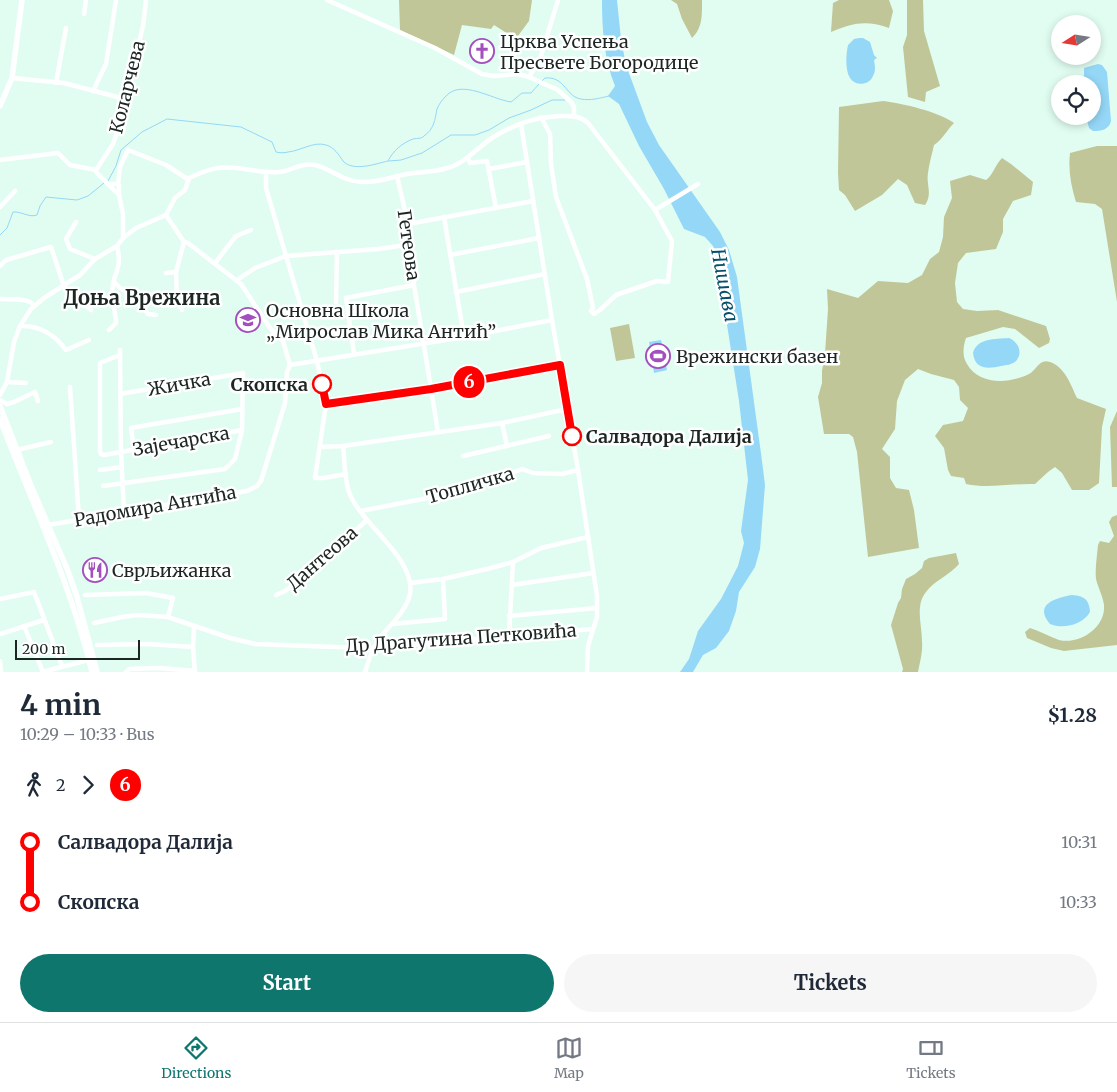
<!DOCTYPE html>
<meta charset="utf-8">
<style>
body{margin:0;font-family:Merriweather,serif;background:#f6f6f7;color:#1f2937;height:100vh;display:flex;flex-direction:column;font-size:19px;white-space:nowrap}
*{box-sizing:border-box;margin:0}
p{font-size:16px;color:#747a83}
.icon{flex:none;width:28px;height:28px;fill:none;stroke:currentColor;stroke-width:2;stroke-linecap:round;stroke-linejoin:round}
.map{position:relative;height:672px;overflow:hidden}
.sheet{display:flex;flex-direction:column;background:#fff;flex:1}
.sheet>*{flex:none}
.badge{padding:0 10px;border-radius:16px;font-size:18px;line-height:32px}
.needle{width:32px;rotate:258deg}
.fabs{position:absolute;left:1051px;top:15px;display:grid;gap:10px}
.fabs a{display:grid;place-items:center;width:50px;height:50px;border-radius:50%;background:#fff;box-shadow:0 2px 8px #0003;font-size:25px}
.scale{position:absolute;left:15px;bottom:12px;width:125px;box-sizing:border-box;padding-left:5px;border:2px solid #1c2623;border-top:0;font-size:14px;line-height:18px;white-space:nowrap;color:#1c2623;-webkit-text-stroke:4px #fff;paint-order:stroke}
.map>.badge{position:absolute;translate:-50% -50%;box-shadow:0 0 0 2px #fff}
.legs{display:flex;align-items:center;gap:8px;height:55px;padding:0 20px;font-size:16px}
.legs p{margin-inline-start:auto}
.head{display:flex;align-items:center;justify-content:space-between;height:85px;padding:0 20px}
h1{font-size:28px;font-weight:700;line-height:38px}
.button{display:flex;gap:10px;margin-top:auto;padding:10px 20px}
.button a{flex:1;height:58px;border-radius:30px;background:#0f766e;color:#fff;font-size:20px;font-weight:700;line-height:58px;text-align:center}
.button a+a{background:#f6f6f7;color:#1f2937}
ul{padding:0 20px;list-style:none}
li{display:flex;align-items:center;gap:18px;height:60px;font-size:19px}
li i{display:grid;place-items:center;width:8px;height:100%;margin:0 6px;background:currentColor}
li i::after{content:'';width:12px;height:12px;margin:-6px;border:4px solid;border-radius:50%;background:#fff}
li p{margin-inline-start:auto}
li:first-child i{background:linear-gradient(#0000 50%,currentColor 0)}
li:last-child i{background:linear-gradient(currentColor 50%,#0000 0)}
.tab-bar{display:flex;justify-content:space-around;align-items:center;height:70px;border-top:1px solid #e0e1e3;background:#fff;font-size:14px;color:#747a83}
.tab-bar a{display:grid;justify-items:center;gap:2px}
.tab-bar .selected{color:#0f766e}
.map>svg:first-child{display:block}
.green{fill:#c1c698}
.water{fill:#95d7f7}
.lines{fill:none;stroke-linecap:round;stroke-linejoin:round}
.stream{stroke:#95d7f7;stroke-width:1}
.minor{stroke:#fff;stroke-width:4.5}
.major{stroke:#fff;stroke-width:5.5}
.line-1-casing{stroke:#fff;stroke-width:11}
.line-1{stroke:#f00;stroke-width:8}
.stop-1-dot{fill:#fff;stroke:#f00;stroke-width:2.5}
.labels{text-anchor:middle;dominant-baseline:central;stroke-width:5;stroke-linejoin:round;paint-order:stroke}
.poi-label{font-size:18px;fill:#1c2623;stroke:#fff;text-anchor:start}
.street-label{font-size:18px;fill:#1c2623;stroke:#fff}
.stop-label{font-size:18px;font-weight:bold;fill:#1c2623;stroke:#fff;text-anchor:end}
.water-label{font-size:19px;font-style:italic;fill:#04506a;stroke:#fff}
.quarter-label{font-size:20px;font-weight:bold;fill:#1c2623;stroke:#fff}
</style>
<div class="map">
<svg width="1117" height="672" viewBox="0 0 1117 672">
<rect width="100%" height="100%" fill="#e1fdf2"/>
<g class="green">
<path d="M399,0H532L529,21L515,40L505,32L494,25L491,29L462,25L454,55L400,30Z"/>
<path d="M667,0H702C702,14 703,28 692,38L682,19L677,4L671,0Z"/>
<path d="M839,0H889L893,11L889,28C865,20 854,23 831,32L833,3Z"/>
<path d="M907,0H923L924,31L940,86L926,92L925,102L908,97L903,47L907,35Z"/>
<path d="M883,101C904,104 937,111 954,123C946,131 943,139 934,145C932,154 929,164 928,173C926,185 933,194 925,205L915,203L907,185L898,179L882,195L855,211L845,195L839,190L838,173L839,107Z"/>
<path d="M1097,146H1117V302L1102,209L1095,204L1076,202C1071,186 1068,170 1070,153Z"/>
<path d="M1002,158L1011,164L1033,182L1031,195L1013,201L1003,219V232L996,249L966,253L958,263L955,283L957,302L963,309L977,311L998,310L1046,326L1050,339L1049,343L1039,348L1015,329L1003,327L966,338C963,347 962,356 967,364C979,385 1009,384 1029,374C1037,370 1039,358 1050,362C1065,367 1071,385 1077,398L1106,409L1102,427L1099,483L1089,490H1072L1062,473L1055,467L1048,472L1035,484C1012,483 989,489 966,484L964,478L951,476L948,470L944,448L935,436L943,425L963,421L968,408L960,400L959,387L954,380L931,374L918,369L905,380L897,401L895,429L882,449L890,457V478L896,488L909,490L914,510L919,548L868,557L857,452L853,437L849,434H824L818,397L822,383V371L825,353L828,309L827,289L858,298L878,281L908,283L922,275L930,259L939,252L943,237L944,217L952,198L950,181L970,175L986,180C993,175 995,165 1002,158Z"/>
<path d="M629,324L635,358L616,361L610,328Z"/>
<path d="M1117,411V487H1112L1110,427Z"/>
<path d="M1117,515V645L1064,651L1051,648L1027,638L1025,632L1030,628C1040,631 1050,637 1059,640C1080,645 1106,627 1104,605C1103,596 1098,588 1096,579C1095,569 1097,556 1098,545L1100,541L1109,543L1114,536L1109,522L1112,517Z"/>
<path d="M956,553L959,564C950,575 935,580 926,592C915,605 922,624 922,641C923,651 920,662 918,672H902L903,669L891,625L898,603L901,598L902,589L906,579L915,574L922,568L924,561L929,558Z"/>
</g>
<g class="water">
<path d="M602,0H617L621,39L626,65L647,122L659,145L720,232L729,250L737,277L762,461L765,485L760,549L755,567L739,592L736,611L729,631L716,648L703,655L693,672H680L689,659L698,631L721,599L738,566L744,543L741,531L748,480L739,401L725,312L720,264L713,246L705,237L684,229L664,189L639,146L619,104L608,96L615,86C604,59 602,29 602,0Z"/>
<path d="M859,38H863L870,42L874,55L877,58L874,60C875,66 876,71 873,76C869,86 855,86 850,78C845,70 846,54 848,45L854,39Z"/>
<path d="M1098,64L1102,65L1107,72L1111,121C1109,130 1101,131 1093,131L1089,128L1086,116H1092V84H1084V68Z"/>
<path d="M1009,338C1017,341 1024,352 1016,361C1012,365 1006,365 1001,366C988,369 975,370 973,353C977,338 995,339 1009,338Z"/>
<path d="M661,340L667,370L654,373L649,342Z"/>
<path d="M1072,595C1084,596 1089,599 1090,612C1083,624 1064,630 1050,624C1033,604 1056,598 1072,595Z"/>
</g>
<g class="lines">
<g class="stream">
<path d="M542,81L545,78C565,76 566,97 581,99C590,101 600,98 609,96"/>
<path d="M389,161L401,160L422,153L451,135H475L489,130L509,118L531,110L552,100H565"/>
<path d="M108,181L116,166L121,150L142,132L167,119L241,127L272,142L276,152C280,153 284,153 288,152C300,151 314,141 326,145C334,147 339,155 343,161C353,172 375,164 388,161C393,151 402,143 413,139C418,138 421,139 424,136C434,129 435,120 437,109C439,104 442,100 446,96C462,79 491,99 511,102L522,93H531L539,84"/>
<path d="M0,235L7,228L13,212C21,211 29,218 37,215L40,206L46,197L77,200L88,196L104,183"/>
</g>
<g class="minor">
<path d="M327,0L435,48L482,74L493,76L518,74L529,77L558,90L571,102L574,107V116"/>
<path d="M84,14L86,0"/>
<path d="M529,77L540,59L558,0"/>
<path d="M12,78L64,83L121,98"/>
<path d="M56,83L66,28"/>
<path d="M93,91L106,64L116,0"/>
<path d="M541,117L550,134L551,164L556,197L587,279L593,308L591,311L594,314L600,310L616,295L657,281L668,282L672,241L655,210"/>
<path d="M521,124L552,320L578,470L597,596V617L588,646L587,672"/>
<path d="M468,158L470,163L487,161L496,208"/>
<path d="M0,160L58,153L70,165L96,170L97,173L119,195L123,214V238"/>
<path d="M489,169L527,162"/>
<path d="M96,170L113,144L118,129L121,98L135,59L143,26L146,0"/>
<path d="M266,173V188L317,361L326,404L315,478H324L346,474"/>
<path d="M397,176L408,224L405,234L406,245L414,285L438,432"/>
<path d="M108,184H118L119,186V195"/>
<path d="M118,184L120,167L128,150L166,165L189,180"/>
<path d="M0,207L15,191"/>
<path d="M166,215L184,242L188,243L241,284L270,328L283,341L290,365"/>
<path d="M444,217L464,337"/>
<path d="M76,222L66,239L70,249L95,259"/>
<path d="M408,224L533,201"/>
<path d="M450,255L539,238"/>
<path d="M215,263L236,236L251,230"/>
<path d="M0,266L6,260L51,247L64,286"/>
<path d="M166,273L176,272"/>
<path d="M237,280L255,268L286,256L378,249L406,245"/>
<path d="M114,282L120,288L137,297L148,314L156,315"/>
<path d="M63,286L91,310"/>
<path d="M456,292L545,274"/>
<path d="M0,299C11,300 26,297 34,305"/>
<path d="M336,302L337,252"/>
<path d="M182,310L177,298L176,272L184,242"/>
<path d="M20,326C39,325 55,335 66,350L89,340"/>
<path d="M109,330L116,323C116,313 112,303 112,292C113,272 123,269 117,246"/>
<path d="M120,350L121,452L124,512"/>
<path d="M354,354L346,298L414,285"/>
<path d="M120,355L100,363V451L101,454L104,455L242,430"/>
<path d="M7,382L26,383"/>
<path d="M70,387L79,519"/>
<path d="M0,395L7,382L14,342L20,326L31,309L44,298L80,275L95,259L117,246L123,238L136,228L166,215L175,198L185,190L189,178C198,174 208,169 218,168C238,165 258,174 279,172C291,171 302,162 315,165C332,169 344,182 362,182C377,183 392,177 407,174C419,172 432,172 444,169C466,164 477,147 495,136C516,124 535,117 560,116C571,116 579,115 588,123L655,210L698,184"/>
<path d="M0,400L7,404L14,402L35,392L38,401"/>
<path d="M326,404L431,389L560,365"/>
<path d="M502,423L507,446"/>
<path d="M343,446C345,461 344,478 349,492C361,525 416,558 410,594C406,614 384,629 374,647C370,654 368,664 365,672"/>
<path d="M320,447L343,446L502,423L567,409"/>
<path d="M134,449L131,428L242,409"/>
<path d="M18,452L21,449L51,442"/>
<path d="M463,456L549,436"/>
<path d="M100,470L122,467"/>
<path d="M103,486L225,469L235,459L242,430L243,373L120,394"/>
<path d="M361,511L438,496L447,491L477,483H488L522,469L533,473L562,474L578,470"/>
<path d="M48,525L247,491L257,486L261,481L285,403L287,372L290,365L464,337L552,320"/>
<path d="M410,583L443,579L487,569L513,562L541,548L588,537"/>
<path d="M512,585L593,573"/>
<path d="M85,595L146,593L173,598L168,617"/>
<path d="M276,595L285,591L300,580L367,520"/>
<path d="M0,599L34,592L62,666"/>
<path d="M509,616L597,608"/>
<path d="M94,623L122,617L138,615L168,617L230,638L255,644L336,647L373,648L593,629"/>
<path d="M392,624L445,619L443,579"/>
<path d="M24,626L43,672"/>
<path d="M194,627L193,647L195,672"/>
<path d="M0,634L44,620"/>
<path d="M509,636L513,562"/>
<path d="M97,645L148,644L193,647"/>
<path d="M0,661L1,672"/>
<path d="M42,672L89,660"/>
<path d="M126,672L129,669L159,668L195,671"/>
</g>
<g class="major">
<path d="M0,106L12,78L22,0"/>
<path d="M0,406L30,483L68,571L77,597L97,672"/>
<path d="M0,419C32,503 71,584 92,672"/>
</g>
</g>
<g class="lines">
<defs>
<path id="line-1" d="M322,384L326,404L431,389L560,365L572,436"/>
</defs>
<use href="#line-1" class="line-1-casing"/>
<use href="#line-1" class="line-1"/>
</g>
<defs>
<symbol id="church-ring" viewBox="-11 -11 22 22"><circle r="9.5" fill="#fff" stroke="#a34fbe" stroke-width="1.5"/><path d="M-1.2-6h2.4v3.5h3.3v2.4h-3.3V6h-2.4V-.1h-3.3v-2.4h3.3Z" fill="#a34fbe"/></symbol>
<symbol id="school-ring" viewBox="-11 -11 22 22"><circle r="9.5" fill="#fff" stroke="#a34fbe" stroke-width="1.5"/><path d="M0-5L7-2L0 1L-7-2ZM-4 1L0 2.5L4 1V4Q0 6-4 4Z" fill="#a34fbe"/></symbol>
<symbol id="stadium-ring" viewBox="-11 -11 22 22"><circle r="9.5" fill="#fff" stroke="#a34fbe" stroke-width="1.5"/><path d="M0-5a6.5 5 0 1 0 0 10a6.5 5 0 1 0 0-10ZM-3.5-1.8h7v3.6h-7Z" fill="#a34fbe"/></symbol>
<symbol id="restaurant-ring" viewBox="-11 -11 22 22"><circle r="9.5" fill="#fff" stroke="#a34fbe" stroke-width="1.5"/><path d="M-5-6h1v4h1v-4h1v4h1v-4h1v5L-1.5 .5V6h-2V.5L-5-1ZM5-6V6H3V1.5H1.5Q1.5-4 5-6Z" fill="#a34fbe"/></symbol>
</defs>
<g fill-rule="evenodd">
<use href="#church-ring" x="468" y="37" width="28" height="28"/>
<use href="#school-ring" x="234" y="306" width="28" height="28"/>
<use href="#stadium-ring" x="644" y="342" width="28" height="28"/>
<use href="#restaurant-ring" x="81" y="556" width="28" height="28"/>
</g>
<g class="stop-1-dot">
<circle cx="322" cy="384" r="9"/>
<circle cx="572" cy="436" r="9"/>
</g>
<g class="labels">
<g class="poi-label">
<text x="500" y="41">Црква Успења<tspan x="500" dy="21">Пресвете Богородице</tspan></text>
<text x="266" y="310">Основна Школа<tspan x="266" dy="21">„Мирослав Мика Антић”</tspan></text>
<text x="676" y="356">Врежински базен</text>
<text x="112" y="570">Сврљижанка</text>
</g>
<g class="street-label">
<text transform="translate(127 87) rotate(-76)">Коларчева</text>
<text transform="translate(409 245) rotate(82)">Гетеова</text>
<text transform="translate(179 384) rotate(-10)">Жичка</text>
<text transform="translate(181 441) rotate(-10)">Зајечарска</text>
<text transform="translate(470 485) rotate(-16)">Топличка</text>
<text transform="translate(155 506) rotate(-10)">Радомира Антића</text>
<text transform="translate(322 558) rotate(-41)">Дантеова</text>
<text transform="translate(461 638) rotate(-4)">Др Драгутина Петковића</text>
</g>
<g class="stop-label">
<text x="308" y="384">Скопска</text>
<text x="586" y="436" text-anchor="start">Салвадора Далија</text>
</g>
<g class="water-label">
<text transform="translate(725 285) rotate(79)">Нишава</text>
</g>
<g class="quarter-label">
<text x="142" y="297">Доња Врежина</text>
</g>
</g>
</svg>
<div class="fabs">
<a><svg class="needle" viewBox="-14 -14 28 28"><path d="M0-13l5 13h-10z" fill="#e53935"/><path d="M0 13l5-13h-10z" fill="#747a83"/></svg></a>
<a><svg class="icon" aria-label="locate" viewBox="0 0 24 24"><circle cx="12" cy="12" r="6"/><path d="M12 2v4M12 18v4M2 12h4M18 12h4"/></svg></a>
</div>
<div class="scale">200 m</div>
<b class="badge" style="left:469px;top:382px;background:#f00;color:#fff">6</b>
</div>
<section class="sheet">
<div class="head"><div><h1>4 min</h1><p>10:29 – 10:33 · Bus</p></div><b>$1.28</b></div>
<div class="legs"><svg class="icon" aria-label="walk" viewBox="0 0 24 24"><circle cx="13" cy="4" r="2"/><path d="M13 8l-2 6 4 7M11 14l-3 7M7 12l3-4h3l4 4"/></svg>2<svg class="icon" aria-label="forward" viewBox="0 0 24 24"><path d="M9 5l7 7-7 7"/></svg><b class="badge" style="background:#f00;color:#fff">6</b></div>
<ul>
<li><i style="color:#f00"></i><b>Салвадора Далија</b><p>10:31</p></li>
<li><i style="color:#f00"></i><b>Скопска</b><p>10:33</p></li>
</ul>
<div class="button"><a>Start</a><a>Tickets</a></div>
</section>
<nav class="tab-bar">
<a class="selected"><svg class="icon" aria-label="directions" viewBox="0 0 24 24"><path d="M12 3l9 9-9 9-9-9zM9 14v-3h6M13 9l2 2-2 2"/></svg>Directions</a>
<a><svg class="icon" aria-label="map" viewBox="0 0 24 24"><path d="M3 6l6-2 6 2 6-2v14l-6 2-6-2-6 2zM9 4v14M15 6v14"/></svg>Map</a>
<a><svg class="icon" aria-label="tickets" viewBox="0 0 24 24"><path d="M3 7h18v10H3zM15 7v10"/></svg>Tickets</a>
</nav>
